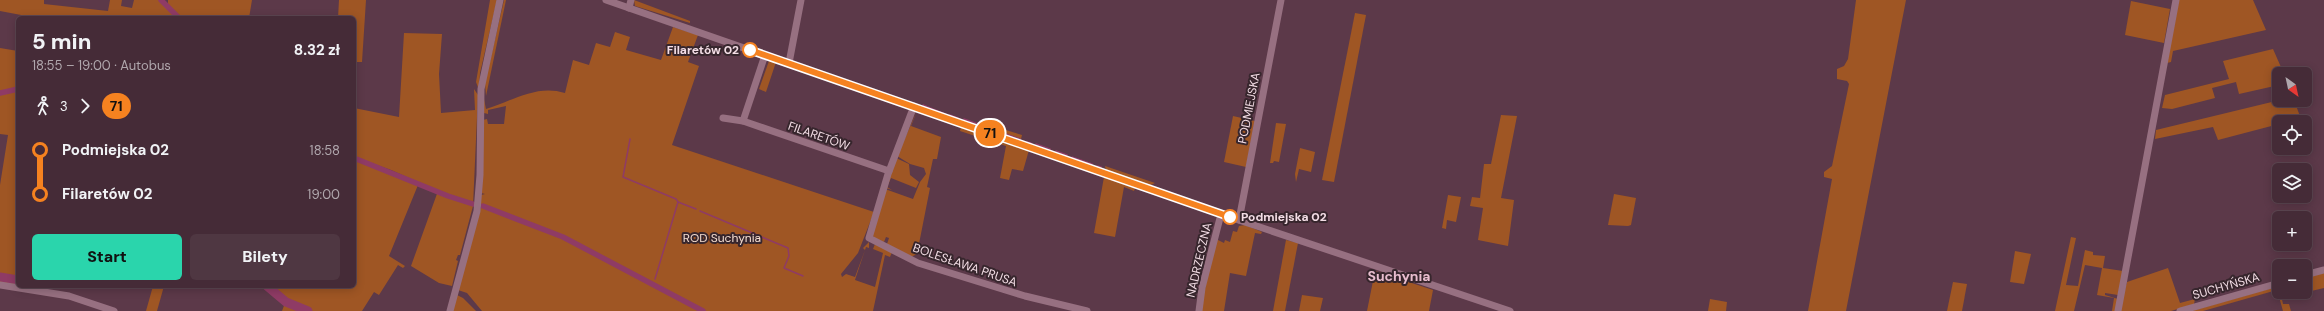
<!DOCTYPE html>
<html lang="pl">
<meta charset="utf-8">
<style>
body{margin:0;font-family:"DM Sans",sans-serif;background:#4f3742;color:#f1f3f6;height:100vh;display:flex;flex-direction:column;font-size:15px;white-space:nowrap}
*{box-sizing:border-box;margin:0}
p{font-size:13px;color:#b0a7ad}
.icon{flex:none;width:22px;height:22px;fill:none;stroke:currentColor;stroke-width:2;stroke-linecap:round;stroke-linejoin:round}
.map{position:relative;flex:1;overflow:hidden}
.details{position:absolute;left:16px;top:16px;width:340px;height:272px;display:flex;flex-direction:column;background:#452b37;border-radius:6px;box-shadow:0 2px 10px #0003,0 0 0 1px #5d4752}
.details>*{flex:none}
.badge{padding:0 8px;border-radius:13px;font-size:14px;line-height:26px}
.needle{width:26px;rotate:147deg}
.buttons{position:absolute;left:2272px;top:67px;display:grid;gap:8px}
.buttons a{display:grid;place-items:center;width:40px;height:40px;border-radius:6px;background:#452b37;box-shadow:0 2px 10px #0003,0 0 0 1px #5d4752;font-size:20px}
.map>.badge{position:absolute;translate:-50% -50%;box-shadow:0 0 0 2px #fff}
.legs{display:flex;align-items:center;gap:6px;height:44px;padding:0 16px;font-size:13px}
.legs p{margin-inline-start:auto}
.head{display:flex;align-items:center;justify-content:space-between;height:68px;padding:0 16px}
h1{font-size:22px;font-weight:800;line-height:30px}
.action{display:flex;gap:8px;margin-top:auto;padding:8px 16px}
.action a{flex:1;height:46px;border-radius:6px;background:#2ad5ac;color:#111;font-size:16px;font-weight:800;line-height:46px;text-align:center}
.action a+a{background:#4f3742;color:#f1f3f6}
ul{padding:0 16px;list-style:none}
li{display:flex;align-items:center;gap:14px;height:44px;font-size:15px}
li i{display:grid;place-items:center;width:6px;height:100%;margin:0 5px;background:currentColor}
li i::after{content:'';width:10px;height:10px;margin:-5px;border:3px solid;border-radius:50%;background:#452b37}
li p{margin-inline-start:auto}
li:first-child i{background:linear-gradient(#0000 50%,currentColor 0)}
li:last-child i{background:linear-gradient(currentColor 50%,#0000 0)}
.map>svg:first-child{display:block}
.green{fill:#9f5624}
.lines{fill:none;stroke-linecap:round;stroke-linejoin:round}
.stream{stroke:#8f3b65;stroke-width:1.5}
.canal{stroke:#8f3b65;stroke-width:5.5}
.river{stroke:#8f3b65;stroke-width:9}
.minor{stroke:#977081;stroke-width:7}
.line-1-casing{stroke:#fff;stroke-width:9}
.line-1{stroke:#f58220;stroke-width:6}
.stop-1-dot{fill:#fff;stroke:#f58220;stroke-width:2}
.labels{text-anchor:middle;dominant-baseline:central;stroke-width:4;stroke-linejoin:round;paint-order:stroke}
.stop-label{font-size:12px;font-weight:bold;fill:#f3dde5;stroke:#37262d;text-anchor:end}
.street-label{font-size:12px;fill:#f3dde5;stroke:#37262d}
.park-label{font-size:12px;fill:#f4ddd0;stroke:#37262d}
.quarter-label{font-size:14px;font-weight:bold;fill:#e8bdce;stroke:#37262d}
</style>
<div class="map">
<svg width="2324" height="311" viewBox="0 0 2324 311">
<rect width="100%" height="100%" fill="#5c3949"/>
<g class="green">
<path d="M0,0H44V4L108,11L110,0H122L121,6L132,8L134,0H161L168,6V0H252L249,18H37L0,11Z"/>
<path d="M339,0H366L362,62H354V18H338Z"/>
<path d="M490,0H497L480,73L479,90L476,82Z"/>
<path d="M504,0H506L486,96L485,83Z"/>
<path d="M634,0L690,21V23L635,6Z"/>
<path d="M1856,0H1906L1846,311H1808L1832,179L1824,177V172L1832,166L1849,84L1847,81L1837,79V69L1844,66L1848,59Z"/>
<path d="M2179,0H2253L2266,30L2173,51L2171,62L2167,63Z"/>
<path d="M2131,1L2170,9L2164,43L2125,35Z"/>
<path d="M1355,13L1366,15L1334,182L1322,180Z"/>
<path d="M673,27L698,35L688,62L699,66L672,145L874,212L858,253L841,274L842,277L846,274L855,277L865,250L863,248L869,242V248L866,247L855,280L875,287L883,253L873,249L875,244L892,252L890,257L885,255L873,311H704L564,236L480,204L481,195L485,194L481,193L483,120L487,119L488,124H504L506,106L488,110V114L484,113V99L486,109C512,101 537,84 565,93L573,60L589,65L596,43L610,47L615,32L630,37L626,50L661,60Z"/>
<path d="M404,33L442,34L439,74L441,113L475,110L474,89L478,95L473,206L460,255H458L456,260L458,261L452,286L439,283L411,266L438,191L391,170L354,157V108L399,117Z"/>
<path d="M0,48L18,51V285L0,282V185L8,135L0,134Z"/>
<path d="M2273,49L2284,74H2279V85L2239,94L2236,82L2212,88L2215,98L2172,109L2162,108L2165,95L2229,79L2223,61Z"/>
<path d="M769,61L776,62L766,92L759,89Z"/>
<path d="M2280,100H2294L2301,119L2279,122V124L2218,140L2213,127L2155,139L2156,130Z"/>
<path d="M917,111L911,126L941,137L937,159H933L927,187L930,188L917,254L911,257L887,244L889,238L886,237L884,242L874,238L871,231L885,189L913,199L920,182L926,174L924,168L910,164L897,156Z"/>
<path d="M1501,115L1517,116L1501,198L1514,200L1508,246L1478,240L1483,208L1470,206L1472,197L1480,198L1484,164H1491Z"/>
<path d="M1233,116L1255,121L1246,167L1224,162Z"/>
<path d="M983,123L1022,135L1021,139L1019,140L982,128Z"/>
<path d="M1276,123L1286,124L1279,162L1274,161L1273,163H1270Z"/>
<path d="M961,127L1029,150L1023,171L1012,169L1009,180L1000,178L1006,146L960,131Z"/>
<path d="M1300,148L1315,152L1311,172L1299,169L1296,182L1295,174Z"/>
<path d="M896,158L909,164L910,175L919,182L916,188L891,178L887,187L892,190L886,188Z"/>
<path d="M354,160L418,185L389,256L405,266L403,268L398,265L379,295L374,292L362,311H282L285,303L265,286H354Z"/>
<path d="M1105,166L1155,183L1149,186L1106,171Z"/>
<path d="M1104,177L1135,188L1134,191L1124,187L1115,237L1094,233Z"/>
<path d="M1614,194L1636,198L1631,225L1628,226L1608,225Z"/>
<path d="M1448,195L1461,197L1456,222L1447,220L1446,229L1442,228Z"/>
<path d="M481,207L562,238L700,311H482L467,293L458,290Z"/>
<path d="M1245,225L1262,232L1261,234L1255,233L1246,276L1230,273L1224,311H1200L1216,239L1224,243L1225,240L1230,242L1233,231L1237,232L1239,226Z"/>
<path d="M2071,237L2076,238L2066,285L2078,286L2085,250L2093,252V255L2105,256L2103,268L2123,271L2118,295L2105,293V295L2118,299L2115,311H2112L2114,298L2097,295L2102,268L2085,265L2074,311H2055Z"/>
<path d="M1286,240L1298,243L1285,311H1273Z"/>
<path d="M2015,251L2031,254L2024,284L2010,282Z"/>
<path d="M2168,268L2180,303L2195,299L2194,304L2171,311H2119L2127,282Z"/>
<path d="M1375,271L1433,290L1429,311H1367Z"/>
<path d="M2324,273V288L2286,297L2285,292H2305V278Z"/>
<path d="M1953,282L1967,284L1962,311H1947Z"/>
<path d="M153,286H164L157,311H146Z"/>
<path d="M2279,286L2283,304H2289L2291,311H2283L2277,290L2203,311H2191Z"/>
<path d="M457,295L463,298L476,311H453Z"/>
<path d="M1302,295L1323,298L1320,311H1299Z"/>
<path d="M1710,299L1727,302L1726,311H1708Z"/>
</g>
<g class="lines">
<g class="stream">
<path d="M923,105L945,114"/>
<path d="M950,115L958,118"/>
<path d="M964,119L1020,139"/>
<path d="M630,139L623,177L676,199L678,202L655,279"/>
<path d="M1027,142L1031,143"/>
<path d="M1036,144L1050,149"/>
<path d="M1056,151L1067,155"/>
<path d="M1072,157L1092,164"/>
<path d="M1097,166L1101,167"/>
<path d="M678,202L696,209"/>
<path d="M700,211L788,248L789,256L784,268L803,276"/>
<path d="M654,285V283"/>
</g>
<g class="canal">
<path d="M161,0L179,18"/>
<path d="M0,93L18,89"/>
<path d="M354,158L448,196L473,204"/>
<path d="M483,206L563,237L703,311"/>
</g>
<g class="river">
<path d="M0,277L18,280"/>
<path d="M267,286L286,302L308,311"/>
</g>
<g class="minor">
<path d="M606,0L1221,214L1510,311"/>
<path d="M629,8L631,0"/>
<path d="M789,63L801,0"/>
<path d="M914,106L888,174L869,238L918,263L1025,296L1087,311"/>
<path d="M723,118L743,121L889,171"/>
<path d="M743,121L765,55"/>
<path d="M1239,220L1281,0"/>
<path d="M2305,275L2324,270"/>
<path d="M0,285L69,296L114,311"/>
<path d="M450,311L477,211L480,175L481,89L500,0"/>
<path d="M1199,311L1202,288L1221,214"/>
<path d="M2118,311L2176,0"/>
<path d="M2180,311L2279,283"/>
</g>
</g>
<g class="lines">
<defs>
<path id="line-1" d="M750,50L1230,217"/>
</defs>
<use href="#line-1" class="line-1-casing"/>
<use href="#line-1" class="line-1"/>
</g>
<g class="stop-1-dot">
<circle cx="750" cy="50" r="7"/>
<circle cx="1230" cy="217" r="7"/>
</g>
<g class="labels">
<g class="stop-label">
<text x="739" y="50">Filaretów 02</text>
<text x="1241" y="217" text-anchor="start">Podmiejska 02</text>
</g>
<g class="street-label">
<text transform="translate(1249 108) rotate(-79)">PODMIEJSKA</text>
<text transform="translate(819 136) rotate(19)">FILARETÓW</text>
<text transform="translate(1199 260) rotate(-77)">NADRZECZNA</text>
<text transform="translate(965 265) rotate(19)">BOLESŁAWA PRUSA</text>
<text transform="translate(2226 286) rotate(-16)">SUCHYŃSKA</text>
</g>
<g class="park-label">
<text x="722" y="238">ROD Suchynia</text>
</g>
<g class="quarter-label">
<text x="1399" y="276">Suchynia</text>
</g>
</g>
</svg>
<div class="buttons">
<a><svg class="needle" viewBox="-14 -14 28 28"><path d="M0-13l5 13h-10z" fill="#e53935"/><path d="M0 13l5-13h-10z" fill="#b0a7ad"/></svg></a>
<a><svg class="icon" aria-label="locate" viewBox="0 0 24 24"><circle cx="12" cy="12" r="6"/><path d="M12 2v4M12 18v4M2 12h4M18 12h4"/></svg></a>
<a><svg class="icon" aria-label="layers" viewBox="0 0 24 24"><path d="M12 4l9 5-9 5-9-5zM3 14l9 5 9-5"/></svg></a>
<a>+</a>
<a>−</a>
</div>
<b class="badge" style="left:990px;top:133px;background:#f58220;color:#111">71</b>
<section class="details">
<div class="head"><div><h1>5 min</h1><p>18:55 – 19:00 · Autobus</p></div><b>8.32 zł</b></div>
<div class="legs"><svg class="icon" aria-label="walk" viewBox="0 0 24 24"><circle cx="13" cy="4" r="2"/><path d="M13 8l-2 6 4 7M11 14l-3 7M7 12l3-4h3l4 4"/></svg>3<svg class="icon" aria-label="forward" viewBox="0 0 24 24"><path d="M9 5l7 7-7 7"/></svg><b class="badge" style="background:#f58220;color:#111">71</b></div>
<ul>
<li><i style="color:#f58220"></i><b>Podmiejska 02</b><p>18:58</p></li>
<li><i style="color:#f58220"></i><b>Filaretów 02</b><p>19:00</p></li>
</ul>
<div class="action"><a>Start</a><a>Bilety</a></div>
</section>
</div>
